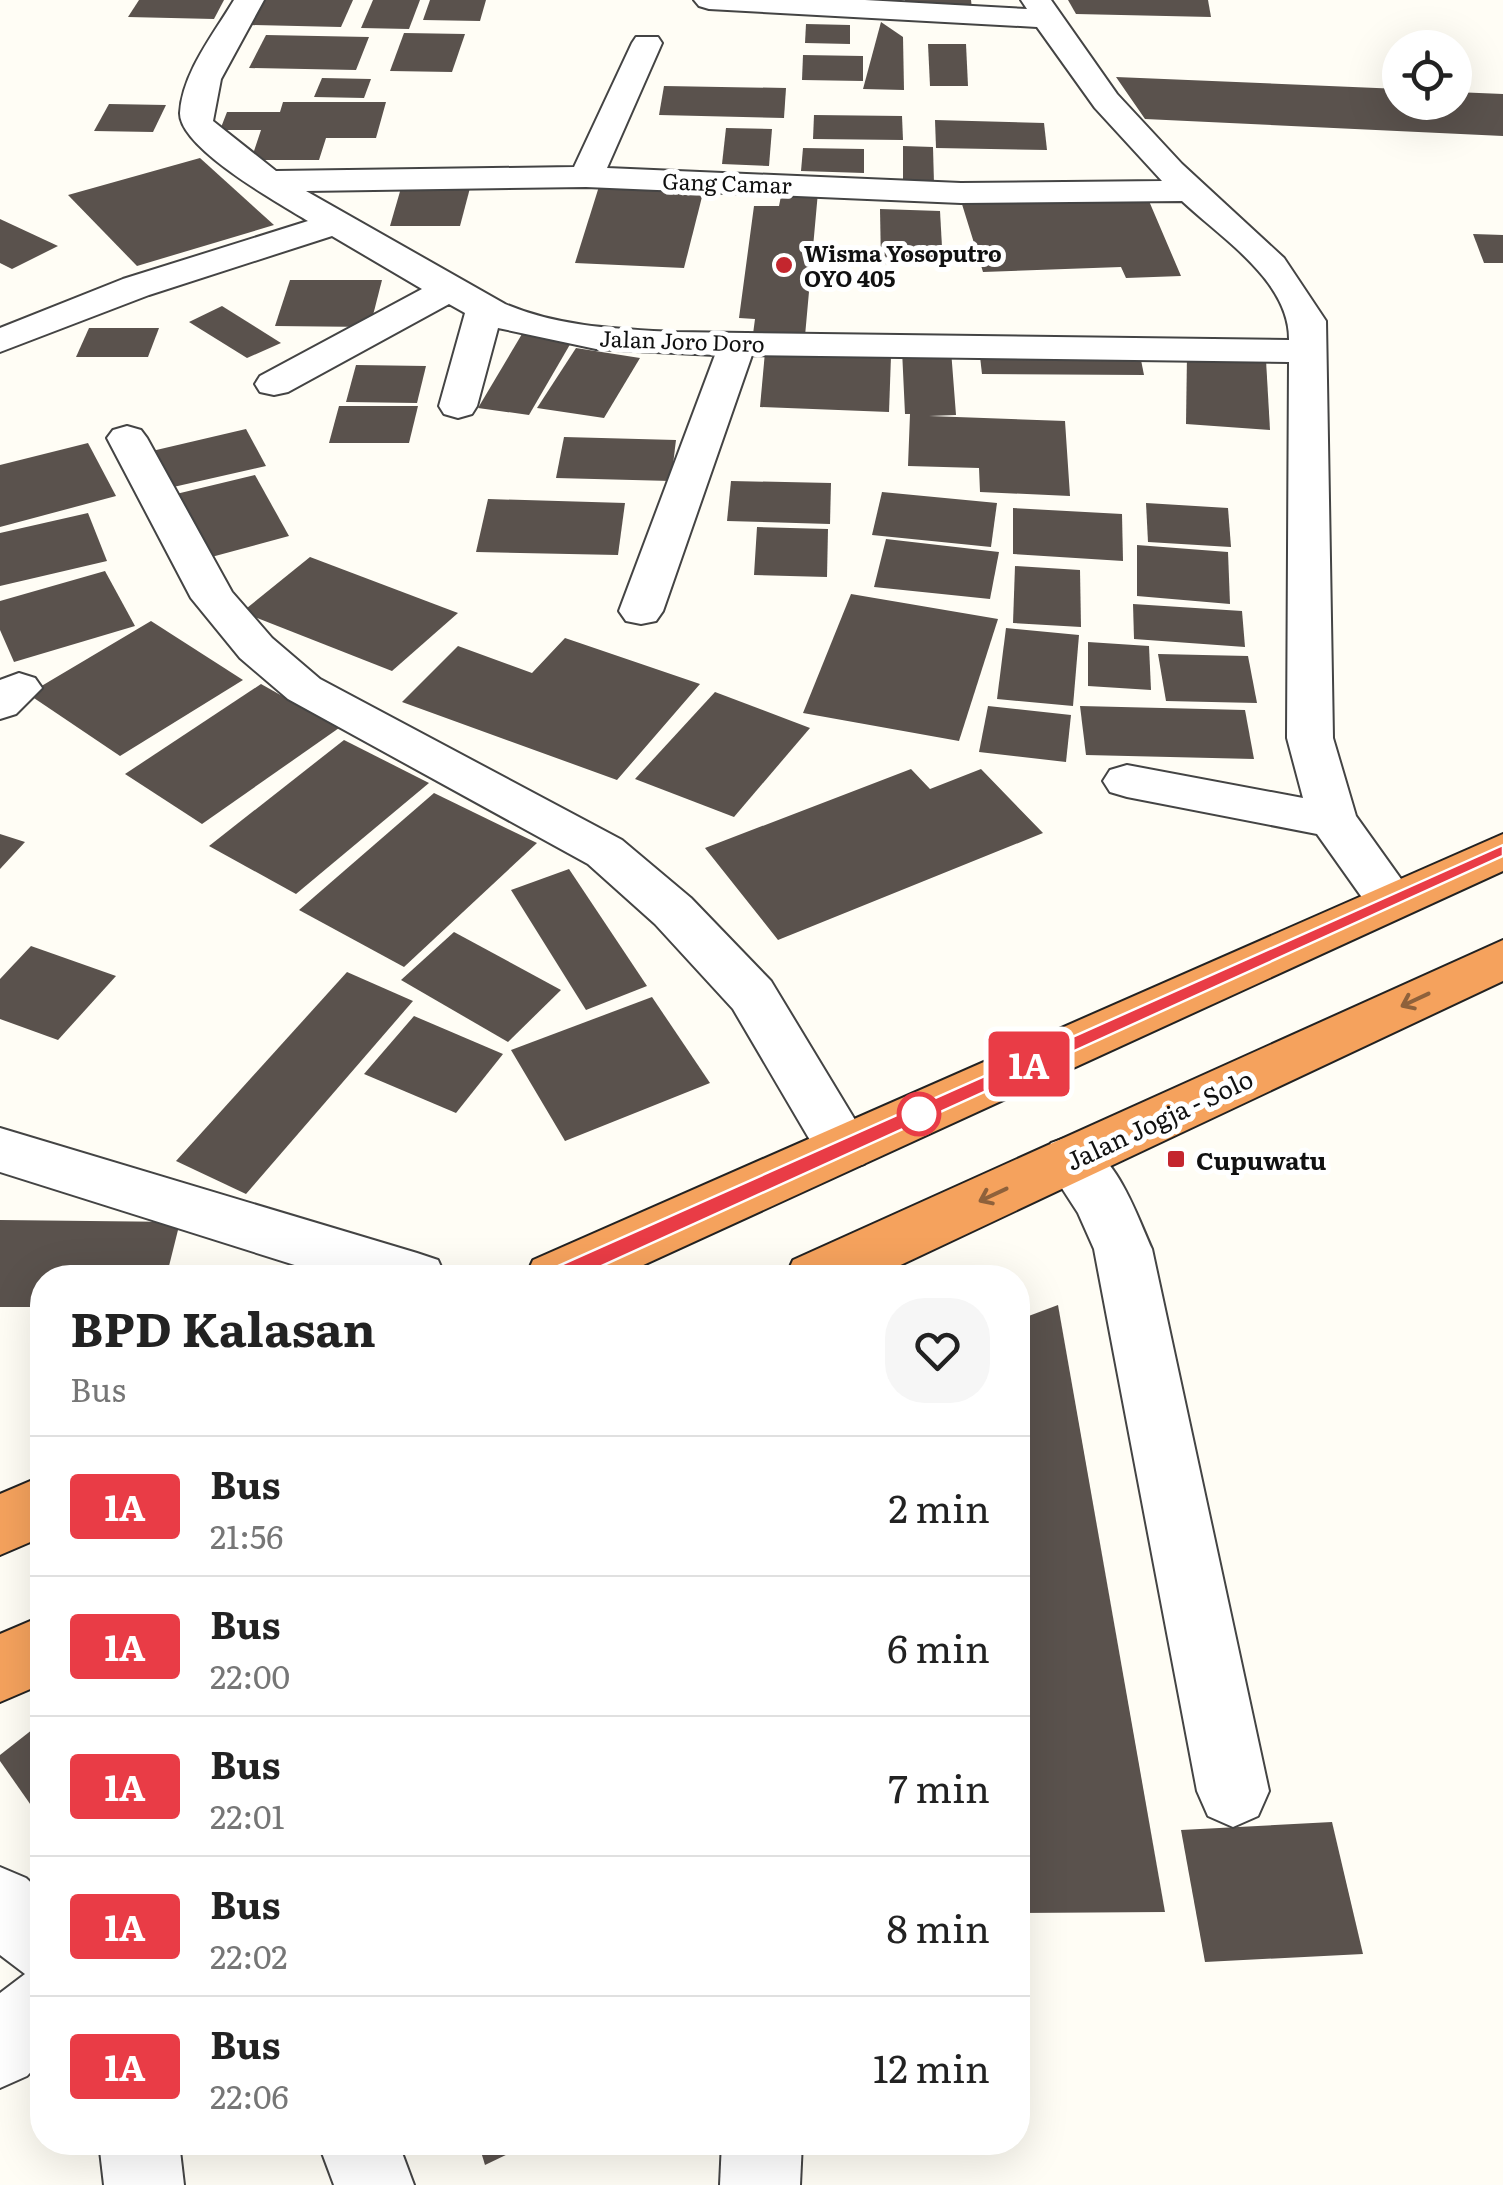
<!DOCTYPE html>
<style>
body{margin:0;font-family:Literata,serif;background:#f6f6f6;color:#222;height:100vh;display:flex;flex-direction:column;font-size:38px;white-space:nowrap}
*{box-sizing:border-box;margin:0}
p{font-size:32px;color:#767676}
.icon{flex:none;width:55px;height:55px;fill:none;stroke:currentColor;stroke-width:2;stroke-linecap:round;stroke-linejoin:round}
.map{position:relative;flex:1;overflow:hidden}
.drawer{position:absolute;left:30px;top:1265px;width:1000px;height:890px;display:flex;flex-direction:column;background:#fff;border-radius:40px;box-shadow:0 10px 40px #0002}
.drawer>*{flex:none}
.badge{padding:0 20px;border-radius:8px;font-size:35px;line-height:65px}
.controls{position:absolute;left:1382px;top:30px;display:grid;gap:20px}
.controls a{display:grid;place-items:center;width:90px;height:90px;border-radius:50%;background:#fff;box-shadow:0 10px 40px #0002;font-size:50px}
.map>.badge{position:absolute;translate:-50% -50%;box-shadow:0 0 0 5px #fff}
.round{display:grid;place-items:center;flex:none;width:105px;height:105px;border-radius:40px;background:#f6f6f6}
.overview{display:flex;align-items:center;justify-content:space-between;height:170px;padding:0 40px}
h1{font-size:48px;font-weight:700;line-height:75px}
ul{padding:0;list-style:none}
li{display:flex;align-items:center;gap:30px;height:140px;padding:0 40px;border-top:2px solid #e0e0e0}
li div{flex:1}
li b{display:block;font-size:38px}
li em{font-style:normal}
li .badge{min-width:110px;font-weight:700;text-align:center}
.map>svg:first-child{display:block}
.building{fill:#5a524d}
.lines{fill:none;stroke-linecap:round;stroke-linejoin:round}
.minor-casing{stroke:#444;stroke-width:4}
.highway-casing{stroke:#222;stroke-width:4}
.minor{fill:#fff;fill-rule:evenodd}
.highway{fill:#f5a25d;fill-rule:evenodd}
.oneway{stroke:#8e613b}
.line{fill:#e93c46;stroke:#fff;stroke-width:2.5}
.poi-dot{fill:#c4262e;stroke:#fff;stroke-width:4}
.stop-dot{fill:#fff;stroke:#e93c46;stroke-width:5}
.labels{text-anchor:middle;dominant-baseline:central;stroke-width:10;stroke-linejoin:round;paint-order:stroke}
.far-street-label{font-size:22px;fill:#111;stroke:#fff}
.far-poi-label{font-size:22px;font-weight:bold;fill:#111;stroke:#fff;text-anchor:start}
.street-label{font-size:25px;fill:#111;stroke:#fff}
.poi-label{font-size:25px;font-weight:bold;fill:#111;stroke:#fff;text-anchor:start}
</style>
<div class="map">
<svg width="1503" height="2185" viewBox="0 0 1503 2185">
<rect width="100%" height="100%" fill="#fffdf5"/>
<g class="building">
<path d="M139,0H224L214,19L128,17Z"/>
<path d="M263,0H353L341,27L250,25Z"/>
<path d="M373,0H420L409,29L361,28Z"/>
<path d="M430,0H486L480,21L423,20Z"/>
<path d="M905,0H971L972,9L905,8Z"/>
<path d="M1068,0H1208L1211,17L1076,14Z"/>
<path d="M881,22L903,37L904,90L863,89Z"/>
<path d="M806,24L850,25V44L805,43Z"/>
<path d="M404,33L465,34L452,72L390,71Z"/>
<path d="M266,35L369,37L356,70L249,68Z"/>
<path d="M928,44H966L968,86H930Z"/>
<path d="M803,55L863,56V81L802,80Z"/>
<path d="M1116,77L1400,89V102H1455V92L1503,94V136L1145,119Z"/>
<path d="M322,78L371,79L364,98L314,97Z"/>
<path d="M664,86L786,88L784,118L659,115Z"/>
<path d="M283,102H386L376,138H326L319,160H251L261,130H220L227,112H280Z"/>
<path d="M109,104L166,105L153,132L94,131Z"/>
<path d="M814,115L902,116L903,140L813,139Z"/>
<path d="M935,120L1044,123L1047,150L936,148Z"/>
<path d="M726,128L772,129L769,166L722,164Z"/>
<path d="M903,146L933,147L934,184H903Z"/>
<path d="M803,148L864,149V173L801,171Z"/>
<path d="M200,158L274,225L137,266L68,195Z"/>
<path d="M601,180L705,185L684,268L575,263Z"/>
<path d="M401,188H470L460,226H390Z"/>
<path d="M782,191L818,192L805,336L753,334L755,319L739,318L754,206H779Z"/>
<path d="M1146,194L1181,276L1126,278L1121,267L983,272L961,201Z"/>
<path d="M880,209L940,211L943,265L881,264Z"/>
<path d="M0,219L58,246L12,269L0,263Z"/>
<path d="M1473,234L1503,235V263H1484Z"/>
<path d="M290,280H382L370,327L275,326Z"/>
<path d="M222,306L281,343L247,358L189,322Z"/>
<path d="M89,328H159L148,357H76Z"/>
<path d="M522,334L572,341L529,415L478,408Z"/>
<path d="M576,348L640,358L604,418L537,408Z"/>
<path d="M979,348L1139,350L1144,375L982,374Z"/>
<path d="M902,350H951L956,415L929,416L1065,421L1070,496L980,492L979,468L908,466L910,414H905Z"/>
<path d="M765,352L891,356L889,412L760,407Z"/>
<path d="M1187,354L1266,360L1270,430L1186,424Z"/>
<path d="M356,365L426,366L417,403L346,402Z"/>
<path d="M339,406H418L409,443H329Z"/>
<path d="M246,429L266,466L169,488L152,451Z"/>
<path d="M564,437L676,440L671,481L556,478Z"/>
<path d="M88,443L116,496L0,527V465Z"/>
<path d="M255,475L289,536L204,559L172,495Z"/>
<path d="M731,481L831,483L830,524L727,521Z"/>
<path d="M882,492L997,503L991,547L872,535Z"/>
<path d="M488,499L625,503L618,555L476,552Z"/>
<path d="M1146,503L1228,508L1231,547L1148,542Z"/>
<path d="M1013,508L1122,514L1123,561L1013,554Z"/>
<path d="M88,513L107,561L0,586V533Z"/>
<path d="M757,527L828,529L827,577L754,575Z"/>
<path d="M886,539L999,552L990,599L874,587Z"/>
<path d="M1137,545L1228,552L1230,604L1137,596Z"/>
<path d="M310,557L458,613L392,671L242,612Z"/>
<path d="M1015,566L1080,570L1081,627L1013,623Z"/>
<path d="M105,571L135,626L14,662L0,630V601Z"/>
<path d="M851,594L998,619L959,741L803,713Z"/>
<path d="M1133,604L1242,611L1245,647L1134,639Z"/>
<path d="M151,621L243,680L120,756L28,694Z"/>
<path d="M1006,628L1079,635L1073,706L997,699Z"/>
<path d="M565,638L700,684L617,780L402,702L458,646L532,673Z"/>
<path d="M1088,642L1149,646L1151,690L1088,686Z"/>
<path d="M1158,654L1248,656L1257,703L1166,701Z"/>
<path d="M261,684L339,728L202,824L125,774Z"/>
<path d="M715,692L810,728L734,817L635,779Z"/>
<path d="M988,706L1071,715L1066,762L979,752Z"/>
<path d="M1080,706L1245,710L1254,759L1086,755Z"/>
<path d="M344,740L429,783L296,894L209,846Z"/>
<path d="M911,769L930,789L981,769L1043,833L778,940L705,848Z"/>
<path d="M434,793L537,843L404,967L299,910Z"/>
<path d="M0,834L25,842L0,869Z"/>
<path d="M569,869L647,986L586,1010L511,890Z"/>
<path d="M454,932L561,990L508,1042L401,980Z"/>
<path d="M31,946L116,976L58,1040L0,1019V979Z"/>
<path d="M347,972L413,1001L246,1194L176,1161Z"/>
<path d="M652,997L710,1083L565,1141L511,1050Z"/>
<path d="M414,1016L503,1054L456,1113L364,1074Z"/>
<path d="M0,1220L180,1222L166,1278H42V1307H0Z"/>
<path d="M1058,1305L1165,1912L1018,1913V1320Z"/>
<path d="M42,1722V1821L0,1761V1755Z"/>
<path d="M1332,1822L1363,1954L1205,1962L1181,1830Z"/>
<path d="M478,2142H533L485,2165Z"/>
</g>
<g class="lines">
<defs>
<g id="minor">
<path d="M234,0H264L221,79L213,121L276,171L574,167L632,43L636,37H658L662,43L607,168L961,183L1162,181L1095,108L1037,27L709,9L699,6L694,0H865L1027,9L1021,0H1051L1117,94L1182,164L1284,258L1326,321L1333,738L1356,816L1416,900L1409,913L1391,918L1373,913L1317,834L1127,797L1110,792L1103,781L1110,770L1127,765L1303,798L1287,738L1289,362L752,355L663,611L656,621L641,624L626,621L619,611L715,355L596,349L498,328L477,406L472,414L458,418L444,414L439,406L465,313L449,304L288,392L274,395L260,392L255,384L260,376L422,289L332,236L149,295L0,352V328L123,279L308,221C280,204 179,148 180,113C182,73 215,32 234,0ZM586,187L961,203L1182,201C1221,238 1290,281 1289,340L675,332C618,329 558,327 505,304L306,191Z"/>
<path d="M127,426L141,430L147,438L232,592L272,638L320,679L622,840L691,898L771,981L872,1148L864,1164L844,1170L824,1164L733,1009L655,924L588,864L288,699L240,658L191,598L107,438L113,430Z"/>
<path d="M19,673L35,678L42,688L16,714L0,719V680Z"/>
<path d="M0,1128L417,1253L438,1260L446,1278H336L0,1172Z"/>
<path d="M1071,1136C1116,1151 1134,1209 1152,1249L1269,1791L1258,1816L1233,1827L1208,1816L1197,1791L1094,1249L1078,1213L1043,1159L1051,1143Z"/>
<path d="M0,1867L26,1878L42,1893V2060L27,2076L0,2088V1993L25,1974L0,1955Z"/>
<path d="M99,2142H179L184,2185H104Z"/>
<path d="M318,2142H398L414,2185H334Z"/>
<path d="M722,2142H802L800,2185H720Z"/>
</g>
<g id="highway">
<path d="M1503,834V871L615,1278H525L533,1260Z"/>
<path d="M1503,940V981L873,1278H785L793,1260Z"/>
<path d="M42,1476V1537L0,1555V1494Z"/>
<path d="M42,1616V1684L0,1702V1634Z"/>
</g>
</defs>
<use href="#minor" class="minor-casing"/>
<use href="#highway" class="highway-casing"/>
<use href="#minor" class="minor"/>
<use href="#highway" class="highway"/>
</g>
<defs><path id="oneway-shaft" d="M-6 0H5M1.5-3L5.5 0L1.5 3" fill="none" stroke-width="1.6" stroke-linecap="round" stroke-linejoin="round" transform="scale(2.5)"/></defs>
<g class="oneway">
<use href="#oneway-shaft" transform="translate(1415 1000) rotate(155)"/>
<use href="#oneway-shaft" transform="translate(993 1195) rotate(155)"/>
</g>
<path class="line" d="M1503,845V856L562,1284L554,1286L544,1278L547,1271Z"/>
<g class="poi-dot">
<circle cx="784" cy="265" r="10"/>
<rect x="1166" y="1149" width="20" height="20" rx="5"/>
</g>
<circle class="stop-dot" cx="919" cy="1114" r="20"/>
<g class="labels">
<g class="far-street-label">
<text transform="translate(727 182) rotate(2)">Gang Camar</text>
<text transform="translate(682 340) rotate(2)">Jalan Joro Doro</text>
</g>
<g class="far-poi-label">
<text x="804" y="252">Wisma Yosoputro<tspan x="804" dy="25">OYO 405</tspan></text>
</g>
<g class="street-label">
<text transform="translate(1159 1119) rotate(-25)">Jalan Jogja - Solo</text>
</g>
<g class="poi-label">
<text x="1196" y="1159">Cupuwatu</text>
</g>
</g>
</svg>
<div class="controls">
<a><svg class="icon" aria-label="locate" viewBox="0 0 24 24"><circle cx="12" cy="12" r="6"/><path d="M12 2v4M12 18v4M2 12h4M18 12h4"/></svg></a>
</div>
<b class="badge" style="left:1029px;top:1064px;background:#e93c46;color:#fff">1A</b>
<section class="drawer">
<div class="overview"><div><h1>BPD Kalasan</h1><p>Bus</p></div><a class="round"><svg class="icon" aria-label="heart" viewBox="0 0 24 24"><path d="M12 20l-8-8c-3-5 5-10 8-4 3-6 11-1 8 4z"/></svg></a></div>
<ul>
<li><span class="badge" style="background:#e93c46;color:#fff">1A</span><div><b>Bus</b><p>21:56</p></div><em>2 min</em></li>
<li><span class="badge" style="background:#e93c46;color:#fff">1A</span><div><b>Bus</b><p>22:00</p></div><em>6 min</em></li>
<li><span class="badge" style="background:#e93c46;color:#fff">1A</span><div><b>Bus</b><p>22:01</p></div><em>7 min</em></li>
<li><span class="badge" style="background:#e93c46;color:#fff">1A</span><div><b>Bus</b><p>22:02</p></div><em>8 min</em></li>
<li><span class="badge" style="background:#e93c46;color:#fff">1A</span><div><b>Bus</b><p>22:06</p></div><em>12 min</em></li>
</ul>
</section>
</div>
